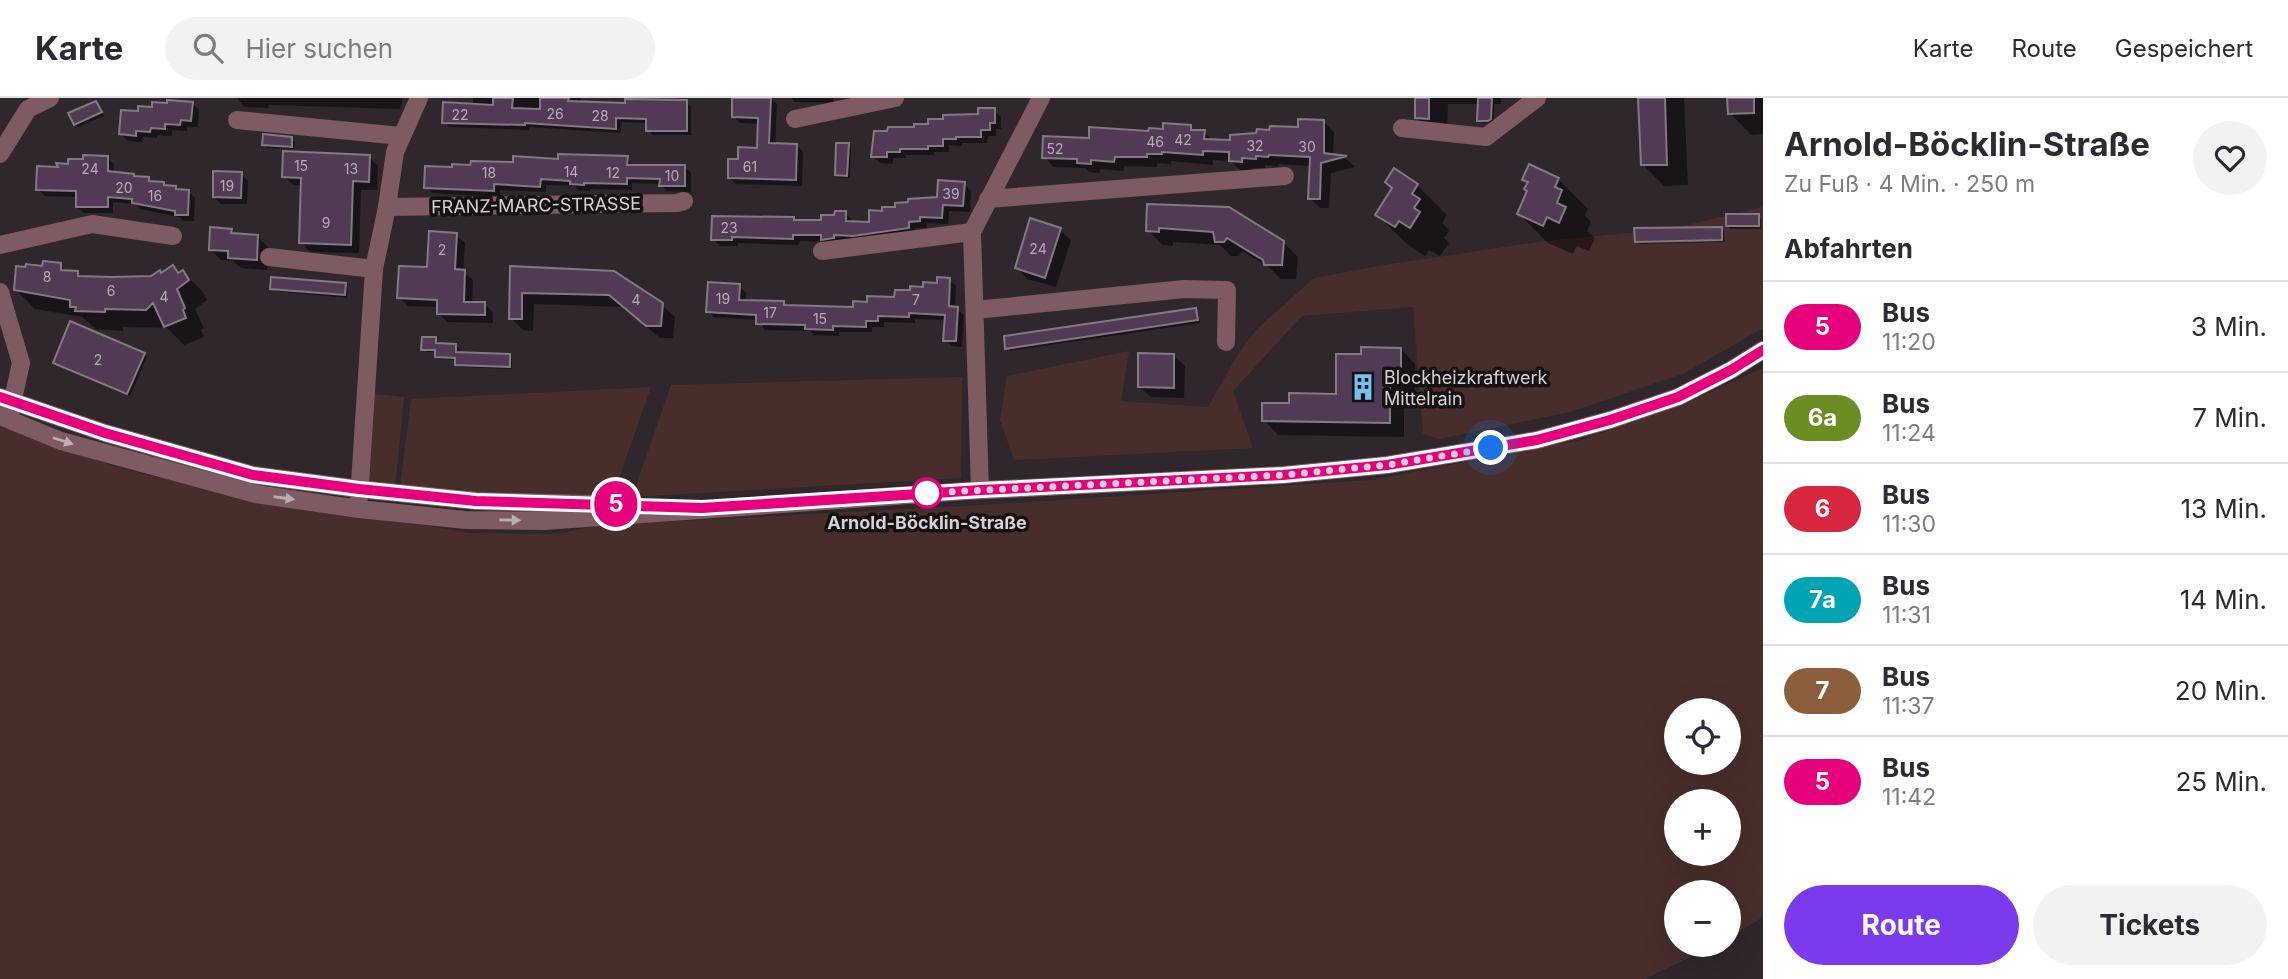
<!DOCTYPE html>
<html lang="de">
<meta charset="utf-8">
<style>
body{margin:0;font-family:Inter,sans-serif;background:#f2f2f3;color:#2b2b33;height:100vh;display:flex;flex-direction:column;font-size:26px;white-space:nowrap}
*{box-sizing:border-box;margin:0}
p{font-size:23px;color:#7c7c81}
.icon{flex:none;width:38px;height:38px;fill:none;stroke:currentColor;stroke-width:2;stroke-linecap:round;stroke-linejoin:round}
.map{position:relative;flex:1;overflow:hidden}
.panel{display:flex;flex-direction:column;background:#fff;width:525px}
.panel>*{flex:none}
.badge{padding:0 14px;border-radius:23px;font-size:24px;line-height:46px}
.buttons{position:absolute;left:1664px;top:600px;display:grid;gap:14px}
.buttons a{display:grid;place-items:center;width:77px;height:77px;border-radius:50%;background:#fff;box-shadow:0 7px 28px #0002;font-size:35px}
.you{position:absolute;width:35px;height:35px;margin:-18px;border:5px solid #fff;border-radius:50%;background:#1a73e8;box-shadow:0 0 0 10px #1a73e833}
.map>.badge{position:absolute;translate:-50% -50%;box-shadow:0 0 0 4px #fff}
h2{padding:0 21px;font-size:26px;line-height:63px}
.round{display:grid;place-items:center;flex:none;width:74px;height:74px;border-radius:37px;background:#f2f2f3}
.summary{display:flex;align-items:center;justify-content:space-between;height:119px;padding:0 21px}
h1{font-size:33px;font-weight:700;line-height:52px}
.primary-button{display:flex;gap:14px;margin-top:auto;padding:14px 21px}
.primary-button a{flex:1;height:80px;border-radius:42px;background:#7c3aed;color:#fff;font-size:28px;font-weight:700;line-height:80px;text-align:center}
.primary-button a+a{background:#f2f2f3;color:#2b2b33}
ul{padding:0;list-style:none}
li{display:flex;align-items:center;gap:21px;height:91px;padding:0 21px;border-top:2px solid #e1e1e2}
li div{flex:1}
li b{display:block;font-size:26px}
li em{font-style:normal}
li .badge{min-width:77px;font-weight:700;text-align:center}
header{display:flex;align-items:center;gap:42px;box-sizing:border-box;height:98px;padding:0 35px;background:#fff;border-bottom:2px solid #e1e1e2}
header strong{font-size:33px}
nav{display:flex;gap:38px;margin-inline-start:auto;font-size:24px}
.search{width:490px;height:63px;background:#f2f2f3;display:flex;align-items:center;gap:18px;box-sizing:border-box;padding:0 24px;border-radius:38px;color:#7c7c81;font-size:26px}
main{display:flex;flex:1;min-height:0}
.map>svg:first-child{display:block}
.green{fill:#482e2b;fill-rule:evenodd}
.shadow{fill:#0007}
.building{fill:#513b54;stroke:#817a82;stroke-width:2}
.lines{fill:none;stroke-linecap:round;stroke-linejoin:round}
.minor{stroke:#7e5a62;stroke-width:18}
.oneway{fill:#bcadb2}
.line-casing{stroke:#fff;stroke-width:16}
.line{stroke:#e6007e;stroke-width:10}
.walk{stroke:#d6d1d4;stroke-width:7;stroke-dasharray:0 12.6}
.stop-dot{fill:#fff;stroke:#e6007e;stroke-width:3.5}
.labels{text-anchor:middle;dominant-baseline:central;stroke-width:7;stroke-linejoin:round;paint-order:stroke}
.number-label{font-size:14px;fill:#b5acb4}
.street-label{font-size:18px;fill:#d6d1d4;stroke:#151113}
.poi-label{font-size:18px;fill:#d6d1d4;stroke:#151113;text-anchor:start}
.stop-label{font-size:18px;font-weight:bold;fill:#d6d1d4;stroke:#151113}
</style>
<header>
<strong>Karte</strong>
<div class="search"><svg class="icon" aria-label="search" viewBox="0 0 24 24"><circle cx="10" cy="10" r="6"/><path d="M15 15l6 6"/></svg>Hier suchen</div>
<nav><a>Karte</a><a>Route</a><a>Gespeichert</a></nav>
</header>
<main>
<div class="map">
<svg width="1763" height="881" viewBox="0 0 1763 881">
<rect width="100%" height="100%" fill="#2f272b"/>
<g class="green">
<path d="M1763,109V230L1685,275L1570,314L1439,341L1423,336L1413,209L1302,218L1233,293L1253,350L1014,362L1000,322L1007,278L1129,253L1121,303L1208,309L1239,254L1259,229L1314,180L1384,167L1545,143L1671,131Z"/>
<path d="M1763,270V819L1729,840V794H1676V847H1715L1645,881H0V328L119,370L244,400L355,419L429,428L468,435L558,436L601,427L981,407L1370,382L1581,342L1682,307ZM1676,612H1729V665H1676ZM1676,704H1729V756H1676Z"/>
<path d="M962,279L961,380L632,399L671,287Z"/>
<path d="M651,289L612,400L462,397L400,389L411,301Z"/>
<path d="M374,296L404,299L395,390L365,386Z"/>
</g>
<g class="shadow">
<path d="M237,0H402L401,11L269,7L268,10L244,9Z"/>
<path d="M473,0H581L580,5L627,7L686,4L691,9V37H653L648,32V25L621,24L620,35L529,29V32L449,29L444,24L473,8Z"/>
<path d="M734,0H771L777,6L775,47H797L803,54L802,88L736,86L729,80L739,63L759,52L760,26L740,25L733,18Z"/>
<path d="M791,0H833V5L795,4Z"/>
<path d="M1417,0H1501V6H1494V24L1491,25H1482L1479,22L1480,6H1448L1447,39L1435,38L1416,19Z"/>
<path d="M1640,0H1684L1688,87L1664,88L1643,67Z"/>
<path d="M1729,0H1763V36L1751,37L1730,15Z"/>
<path d="M96,5L104,18L78,29L75,26Z"/>
<path d="M192,5L199,12L198,29H187V33L172,32V38L157,37V40L143,39L142,44L128,43L121,36L139,15Z"/>
<path d="M994,12L1001,19V31H996V38H988L987,45H962V48L949,47V54H934V57H906V60H893V66L880,65L873,58L915,31L979,18Z"/>
<path d="M1324,24L1334,34L1333,58L1347,61L1355,69L1331,75L1329,110H1320L1310,100L1311,68L1278,66V68L1265,67V70H1252L1251,73L1240,72L1231,63L1213,62V67L1171,63V66L1157,65V69L1124,68V73L1100,71V75L1089,74L1085,70L1054,69L1044,59L1090,42L1190,29L1195,34H1204L1213,43L1231,44L1300,31Z"/>
<path d="M292,41L295,44L294,51L267,50L264,47Z"/>
<path d="M848,47L851,50L850,80H840L837,77Z"/>
<path d="M369,59L378,68L377,92H361L359,155L310,154L301,144L303,88L293,87L284,78Z"/>
<path d="M107,60L114,66V76L133,77L136,80L148,81L152,85L176,90L179,93H188L195,100L194,123H184L179,119L140,111L136,106L113,104V115H84L77,109V99L45,98L38,91L60,71Z"/>
<path d="M627,60L633,69H685L691,75V94L667,93L660,86L632,85V92L590,91V93L578,92L574,88L546,87V94L500,92V99L432,95L426,89L454,71Z"/>
<path d="M1394,73L1417,87L1447,117L1442,125L1449,132L1444,140L1449,145L1440,158L1429,152L1425,158L1407,146L1377,117L1394,91Z"/>
<path d="M241,76L248,83L247,106H221L214,99Z"/>
<path d="M1524,81H1558L1588,111L1585,117L1591,124L1587,133L1595,140L1589,153L1577,148L1573,156L1548,145L1519,116L1529,94V86Z"/>
<path d="M964,86L971,93L970,114L949,113L948,126L926,125L927,130H915V136L829,148L825,144L800,143L799,147L738,145V148H720L713,141L794,121L797,124H823L845,115L852,122V125L871,126L883,114L939,101Z"/>
<path d="M1149,108L1283,144L1298,159L1296,181H1281L1270,170L1242,153L1239,158H1231L1220,147L1173,144V148L1163,147L1148,132Z"/>
<path d="M1758,118L1761,121V131H1730L1727,128Z"/>
<path d="M1721,130L1724,133L1725,144L1639,146L1636,143Z"/>
<path d="M231,132L235,137L257,138L268,149L267,172L241,170L233,163L221,162L210,151Z"/>
<path d="M1060,132L1071,142L1056,189L1027,181L1017,170Z"/>
<path d="M456,137L465,145L463,174L473,182L472,205L484,206L493,214V225L447,224L439,215V209L408,208L399,199L429,171Z"/>
<path d="M60,167L67,174L77,175L82,180L152,179L162,177L173,169L180,176L183,174L202,193L207,202L195,211L204,230L201,232L204,239L184,247L167,230L123,229V233L96,231L82,219L35,211L16,192L44,170Z"/>
<path d="M512,170L662,207L675,219L673,240H660L623,209L534,206L533,233L523,232L511,220Z"/>
<path d="M949,182L956,188L955,210L964,217L962,249L952,248L945,242L946,222L915,221V225L884,224V229H872V234H839V238L814,237L810,233L765,232L758,222L714,219L708,213L739,188L746,195L745,204L783,205L787,208L855,211L896,201Z"/>
<path d="M345,187L348,190L347,200L275,193L272,190Z"/>
<path d="M1195,212L1198,215L1200,225L1010,253L1007,250Z"/>
<path d="M435,241L438,247L456,248L459,251L458,256L509,258L512,261V271L460,269L457,262L439,261L437,254H426L423,251Z"/>
<path d="M1401,251L1415,266V296H1404V339L1278,337L1264,322L1291,307L1337,298L1363,258Z"/>
<path d="M144,256L147,259L130,298L55,264Z"/>
<path d="M1174,258L1185,268L1184,300L1151,299L1140,289Z"/>
</g>
<g class="building">
<path d="M493,0H513L512,10L540,11V0H569L568,3L625,5V1L687,2V33H646V21L616,20V31L525,25V27L442,25L443,4L493,7Z"/>
<path d="M732,0H771L769,45L797,46L796,82L728,80V61H738V49L757,50L758,20L732,19Z"/>
<path d="M1415,0H1429V21L1415,20Z"/>
<path d="M1478,0H1492L1491,21L1488,23H1477Z"/>
<path d="M1638,0H1665L1667,67H1641Z"/>
<path d="M1727,0H1754V15L1728,16Z"/>
<path d="M167,2L193,4L191,23L181,22L180,27L165,26V31L151,30L150,34L136,33V38L119,36L121,12L138,13V8L152,9V4L167,5Z"/>
<path d="M96,3L102,14L74,27L68,15Z"/>
<path d="M978,10H995V25H990V32H981V39H956V41H943V48H928V51H900V54H887V59H871L874,33H887L888,29H914V26H928V21H943V17L978,16Z"/>
<path d="M1298,21L1324,22V55L1347,58L1321,65L1320,101H1308L1310,59L1269,57L1268,59L1256,58V61L1242,60V64L1229,63V54L1203,53V57L1162,54V56H1147V59H1115L1114,64L1091,62V66L1077,65V61L1042,60L1043,38L1089,40V29L1148,33L1149,30L1163,31V25L1191,27V32H1205L1204,41L1230,42V37L1256,35L1257,31L1269,32L1270,28L1298,29Z"/>
<path d="M263,36L292,39V49L262,47Z"/>
<path d="M836,45H849L847,78L835,77Z"/>
<path d="M283,53L370,57L369,84L353,83L351,147L299,145L301,80L282,79Z"/>
<path d="M558,56L628,58L627,67H685V88H659L660,81L627,80V86L584,85V87L570,86V83L541,81L540,89L494,86V93L424,90L425,68L452,69V66L470,67L471,63L513,64V58L558,61Z"/>
<path d="M83,57L108,58V73L134,76V78L149,79V83L164,84V87L176,88V91L189,92L188,117H175V113L132,105V101L108,99V109H76V93L36,92L37,68L58,69L56,65L68,66V61H83Z"/>
<path d="M1529,66L1559,80L1555,89L1562,92L1557,105L1566,109L1559,125L1547,119L1543,128L1517,116L1527,93L1524,91L1528,84L1522,82Z"/>
<path d="M1394,70L1418,86L1412,96L1420,101L1414,110L1420,114L1410,130L1399,123L1395,129L1375,117L1392,90L1385,84Z"/>
<path d="M213,73L242,74L241,100L213,99Z"/>
<path d="M938,82L965,84L963,108L943,107L942,120L920,119V123L909,124V130L853,138L834,137V140L821,142V137H793V141L732,139V142H711L712,118L794,119V122H821V117H834L835,113H846V123L869,124V112L882,113V109H895V105L908,104V101L937,99Z"/>
<path d="M1147,106L1229,109L1284,143L1282,167H1264L1263,162L1227,140L1224,144H1215L1213,134L1159,130V134L1146,133Z"/>
<rect x="1726" y="116" width="33" height="12"/>
<path d="M1030,120L1061,130L1045,180L1015,170Z"/>
<path d="M210,129L232,131L231,135L258,137L257,162L228,160V153L209,152Z"/>
<path d="M1722,129V142L1635,144L1634,130Z"/>
<path d="M429,133L457,135L455,171L465,172L464,204H485V217L437,216V202L397,200L399,168L427,169Z"/>
<path d="M43,163L61,165V172L78,173V178L112,179L151,178L160,172L161,175L173,167L178,175L183,172L189,182L177,191L185,210L183,212L186,220L164,229L153,205L146,212L105,211V214L75,213L76,209H70V202L14,192L16,168L25,169L26,166L42,168Z"/>
<path d="M510,168L614,173L663,205L661,228H646L609,197L522,195V221H509Z"/>
<path d="M271,179L346,185L345,197L270,191Z"/>
<path d="M937,179L950,180L949,208L958,209L956,243H943L945,217L909,215V219L878,218V223H866V229L833,228V232L805,231V227L756,226V217L706,214L708,184L740,186L739,202L784,203V207L853,209V203L867,204V198L894,199L895,192H910V188L923,189V184L937,185Z"/>
<path d="M1196,210L1198,222L1005,251L1004,238Z"/>
<path d="M70,223L145,255L127,296L53,265Z"/>
<path d="M422,239H436V245L456,246V254L510,256V269L455,267V260L435,259V252H421Z"/>
<path d="M1361,249L1401,250V282H1390V325L1262,323V305H1289V295L1336,296V256H1361Z"/>
<path d="M1138,255L1174,256V290L1138,289Z"/>
</g>
<g class="lines">
<g class="minor">
<path d="M795,21L895,0"/>
<path d="M237,22L401,38"/>
<path d="M1402,30L1486,39L1537,0"/>
<path d="M0,56L28,11L50,0"/>
<path d="M988,101L1285,78"/>
<path d="M387,109L677,105L684,103"/>
<path d="M0,147L92,126L173,138"/>
<path d="M822,153L972,134"/>
<path d="M269,159L374,171"/>
<path d="M0,194L21,265L10,315"/>
<path d="M975,212L1184,191L1227,192L1226,244"/>
<path d="M0,299L105,335L253,377L359,391L476,403L622,407"/>
<path d="M0,318L61,343L256,396L359,411L466,422L544,423L966,393L1283,377L1387,367L1537,342L1610,322L1678,299L1731,272L1763,252"/>
<path d="M980,392L972,134L1041,0"/>
<path d="M359,400L374,171L387,109L395,54L419,0"/>
</g>
</g>
<defs><path id="oneway-solid" d="M-6-.8H1V-3.2L6.5 0L1 3.2V.8H-6Z" transform="scale(1.75)"/></defs>
<g class="oneway">
<use href="#oneway-solid" transform="translate(63 343) rotate(18)"/>
<use href="#oneway-solid" transform="translate(284 400) rotate(8)"/>
<use href="#oneway-solid" transform="translate(510 422) rotate(1)"/>
</g>
<g class="lines">
<defs>
<path id="line" d="M0,299L105,335L253,377L359,391L476,403L702,410L981,392L1283,377L1387,367L1537,342L1610,322L1678,299L1731,272L1763,252"/>
</defs>
<use href="#line" class="line-casing"/>
<use href="#line" class="line"/>
<path class="walk" d="M927,395L1283,377L1387,367L1491,350"/>
</g>
<defs>
<symbol id="building-bare" viewBox="-9 -9 18 18"><path d="M-4-6H4V6H1V3H-1V6H-4ZM-2.5-4.3h1.7v1.8h-1.7ZM.8-4.3h1.7v1.8H.8ZM-2.5-1h1.7V.8h-1.7ZM.8-1h1.7V.8H.8Z" fill="#71c1f5" stroke="#151113" stroke-width="2.5" paint-order="stroke"/></symbol>
</defs>
<g fill-rule="evenodd">
<use href="#building-bare" x="1344" y="270" width="38" height="38"/>
</g>
<circle class="stop-dot" cx="927" cy="395" r="14"/>
<g class="labels">
<g class="number-label">
<text x="555" y="15">26</text>
<text x="460" y="16">22</text>
<text x="600" y="17">28</text>
<text x="1183" y="41">42</text>
<text x="1155" y="43">46</text>
<text x="1255" y="47">32</text>
<text x="1307" y="48">30</text>
<text x="1055" y="50">52</text>
<text x="301" y="67">15</text>
<text x="750" y="68">61</text>
<text x="90" y="70">24</text>
<text x="351" y="70">13</text>
<text x="571" y="73">14</text>
<text x="489" y="74">18</text>
<text x="613" y="74">12</text>
<text x="672" y="77">10</text>
<text x="227" y="87">19</text>
<text x="124" y="89">20</text>
<text x="951" y="95">39</text>
<text x="155" y="97">16</text>
<text x="326" y="124">9</text>
<text x="729" y="129">23</text>
<text x="1038" y="150">24</text>
<text x="442" y="151">2</text>
<text x="47" y="178">8</text>
<text x="111" y="192">6</text>
<text x="164" y="198">4</text>
<text x="723" y="200">19</text>
<text x="636" y="201">4</text>
<text x="916" y="201">7</text>
<text x="770" y="214">17</text>
<text x="820" y="220">15</text>
<text x="98" y="261">2</text>
</g>
<g class="street-label">
<text transform="translate(536 107) rotate(-1)">FRANZ-MARC-STRASSE</text>
</g>
<g class="poi-label">
<text x="1384" y="279">Blockheizkraftwerk<tspan x="1384" dy="21">Mittelrain</tspan></text>
</g>
<g class="stop-label">
<text x="927" y="424">Arnold-Böcklin-Straße</text>
</g>
</g>
</svg>
<div class="buttons">
<a><svg class="icon" aria-label="locate" viewBox="0 0 24 24"><circle cx="12" cy="12" r="6"/><path d="M12 2v4M12 18v4M2 12h4M18 12h4"/></svg></a>
<a>+</a>
<a>−</a>
</div>
<div class="you" style="left:1491px;top:350px"></div>
<b class="badge" style="left:616px;top:406px;background:#e6007e;color:#fff">5</b>
</div>
<section class="panel">
<div class="summary"><div><h1>Arnold-Böcklin-Straße</h1><p>Zu Fuß · 4 Min. · 250 m</p></div><a class="round"><svg class="icon" aria-label="heart" viewBox="0 0 24 24"><path d="M12 20l-8-8c-3-5 5-10 8-4 3-6 11-1 8 4z"/></svg></a></div>
<h2>Abfahrten</h2>
<ul>
<li><span class="badge" style="background:#e6007e;color:#fff">5</span><div><b>Bus</b><p>11:20</p></div><em>3 Min.</em></li>
<li><span class="badge" style="background:#6b8e23;color:#fff">6a</span><div><b>Bus</b><p>11:24</p></div><em>7 Min.</em></li>
<li><span class="badge" style="background:#d7263d;color:#fff">6</span><div><b>Bus</b><p>11:30</p></div><em>13 Min.</em></li>
<li><span class="badge" style="background:#00a3b4;color:#fff">7a</span><div><b>Bus</b><p>11:31</p></div><em>14 Min.</em></li>
<li><span class="badge" style="background:#8b5e3c;color:#fff">7</span><div><b>Bus</b><p>11:37</p></div><em>20 Min.</em></li>
<li><span class="badge" style="background:#e6007e;color:#fff">5</span><div><b>Bus</b><p>11:42</p></div><em>25 Min.</em></li>
</ul>
<div class="primary-button"><a>Route</a><a>Tickets</a></div>
</section>
</main>
